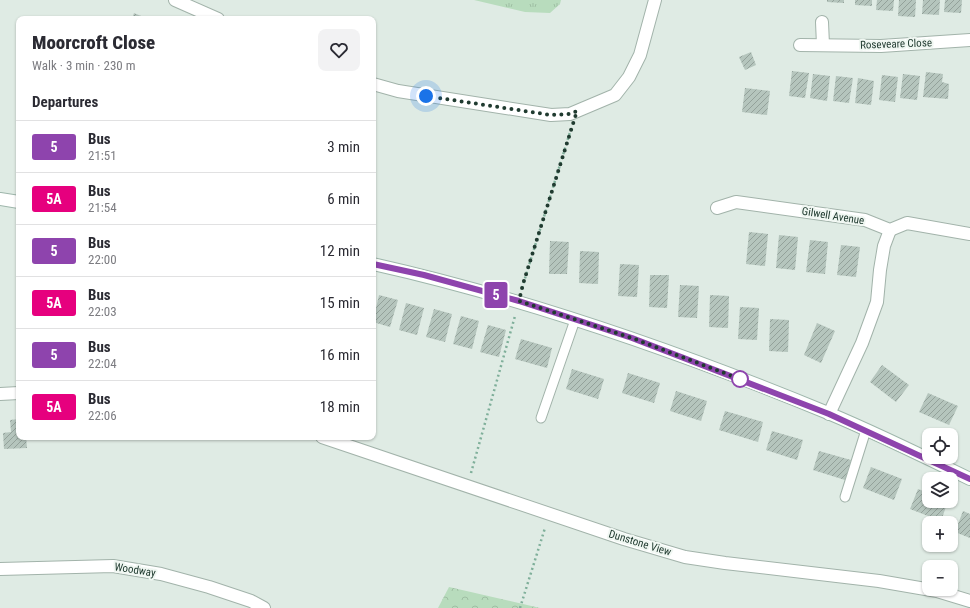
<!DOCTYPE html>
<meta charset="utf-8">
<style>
body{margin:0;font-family:"Roboto Condensed",sans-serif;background:#f2f2f3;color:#2b2b33;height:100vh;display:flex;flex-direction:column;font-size:15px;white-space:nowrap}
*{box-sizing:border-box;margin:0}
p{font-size:13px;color:#7c7c81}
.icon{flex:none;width:22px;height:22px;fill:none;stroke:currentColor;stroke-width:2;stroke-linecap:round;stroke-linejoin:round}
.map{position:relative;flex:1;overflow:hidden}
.sheet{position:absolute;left:16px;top:16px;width:360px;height:424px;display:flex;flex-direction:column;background:#fff;border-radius:8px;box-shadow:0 1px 3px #0004}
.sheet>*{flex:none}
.badge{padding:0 8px;border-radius:3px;font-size:14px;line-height:26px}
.buttons{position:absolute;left:922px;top:428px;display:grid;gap:8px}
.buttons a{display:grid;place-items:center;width:36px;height:36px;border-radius:8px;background:#fff;box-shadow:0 1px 3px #0004;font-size:20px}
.you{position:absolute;width:20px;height:20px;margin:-10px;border:3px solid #fff;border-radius:50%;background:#1a73e8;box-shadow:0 0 0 6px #1a73e833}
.map>.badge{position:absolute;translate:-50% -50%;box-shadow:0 0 0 2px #fff}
h2{padding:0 16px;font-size:15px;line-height:36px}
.round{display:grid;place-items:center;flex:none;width:42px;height:42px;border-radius:8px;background:#f2f2f3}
.headline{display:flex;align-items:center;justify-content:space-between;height:68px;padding:0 16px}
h1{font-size:19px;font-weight:800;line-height:30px}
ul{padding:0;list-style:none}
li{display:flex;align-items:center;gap:12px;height:52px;padding:0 16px;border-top:1px solid #e1e1e2}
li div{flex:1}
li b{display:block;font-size:15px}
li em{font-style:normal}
li .badge{min-width:44px;font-weight:700;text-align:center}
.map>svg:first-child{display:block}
.grass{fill:url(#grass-tufts)}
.forest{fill:url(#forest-crowns)}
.building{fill:url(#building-hatch)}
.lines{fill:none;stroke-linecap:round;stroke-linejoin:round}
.lane-casing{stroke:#a2b3aa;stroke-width:11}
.street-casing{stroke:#a2b3aa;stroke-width:14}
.secondary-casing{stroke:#9eb6ab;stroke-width:14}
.path{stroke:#7faf9a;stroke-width:2.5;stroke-dasharray:2 3;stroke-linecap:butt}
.lane{stroke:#fff;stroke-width:9}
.street{stroke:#fff;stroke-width:12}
.secondary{stroke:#fff;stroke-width:12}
.line-casing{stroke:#fff;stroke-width:9}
.line{stroke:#8e44ad;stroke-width:6}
.walk{stroke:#203b30;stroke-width:4;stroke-dasharray:0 7.2}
.stop-dot{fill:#fff;stroke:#8e44ad;stroke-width:2}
.labels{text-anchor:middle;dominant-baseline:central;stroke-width:4;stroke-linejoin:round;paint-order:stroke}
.street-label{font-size:11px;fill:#203b30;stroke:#f0f7f2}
</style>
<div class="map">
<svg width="970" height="608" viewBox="0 0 970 608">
<defs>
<pattern id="grass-tufts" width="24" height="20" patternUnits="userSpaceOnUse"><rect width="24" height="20" fill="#b8dcbd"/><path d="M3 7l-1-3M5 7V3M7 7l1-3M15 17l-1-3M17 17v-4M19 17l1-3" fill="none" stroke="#9ebea3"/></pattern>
<pattern id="forest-crowns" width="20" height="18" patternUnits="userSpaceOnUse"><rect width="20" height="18" fill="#b8dcbd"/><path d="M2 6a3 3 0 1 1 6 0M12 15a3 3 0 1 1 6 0" fill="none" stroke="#9ebea3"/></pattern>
<pattern id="building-hatch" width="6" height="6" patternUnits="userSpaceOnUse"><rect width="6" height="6" fill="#b5c5bd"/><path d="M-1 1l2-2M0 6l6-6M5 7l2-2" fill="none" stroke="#93a19a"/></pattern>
</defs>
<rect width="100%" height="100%" fill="#dfebe4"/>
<path class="grass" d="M474,0H561L560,4L550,13L525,12Z"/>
<path class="forest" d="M449,587L540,608H438Z"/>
<g class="building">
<path d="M827,0H844V3L827,2Z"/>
<path d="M855,0H872V6L855,5Z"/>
<path d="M877,0H894L893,11L876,10Z"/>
<path d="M899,0H916L915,17L898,16Z"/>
<path d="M923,0H940L939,15L922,14Z"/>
<path d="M945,0H962L961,13L944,12Z"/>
<path d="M134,13L148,19H132Z"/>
<path d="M751,52L756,65L745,70L739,57Z"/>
<path d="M792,71L809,73L805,98L789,96Z"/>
<path d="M926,72L943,74L942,82L949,84L948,99L923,97Z"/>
<path d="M813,74L830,76L827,101L810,98Z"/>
<path d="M903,74L920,76L917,100L900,98Z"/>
<path d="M882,75L898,77L895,102L879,100Z"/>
<path d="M836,76L853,78L849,103L833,101Z"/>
<path d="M858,78L874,81L871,105L855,103Z"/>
<path d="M745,88L770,91L767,115L742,112Z"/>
<path d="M749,232L768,234L765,266L746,264Z"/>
<path d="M779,235L798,237L795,270L776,268Z"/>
<path d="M810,240L828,242L825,274L806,272Z"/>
<path d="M550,241L569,242L567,274H549Z"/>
<path d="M841,245L860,247L856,277L837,275Z"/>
<path d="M580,251L599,252L598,284L579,283Z"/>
<path d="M620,264L639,265L637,297L618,296Z"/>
<path d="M650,275H669L667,308L649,307Z"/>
<path d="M680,285L699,286L697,318L678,317Z"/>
<path d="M379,295L398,300L390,327L373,322Z"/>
<path d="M710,295L729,296L728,328L709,327Z"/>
<path d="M406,303L424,308L417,335L399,330Z"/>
<path d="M740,307L759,308L757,340L738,339Z"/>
<path d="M434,309L452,314L445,342L426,337Z"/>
<path d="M461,316L479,321L472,349L453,344Z"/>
<path d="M770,319L789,320L788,352L769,351Z"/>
<path d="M817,323L835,331L821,363L804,355Z"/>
<path d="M488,325L506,330L499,357L480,352Z"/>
<path d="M521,339L552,348L547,368L515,359Z"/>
<path d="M882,365L909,385L896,402L870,382Z"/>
<path d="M572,369L604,379L598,399L566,389Z"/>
<path d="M628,373L660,383L654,403L622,393Z"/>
<path d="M676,391L707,401L701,421L670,411Z"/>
<path d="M928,393L958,406L949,425L919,412Z"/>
<path d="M725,411L763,422L758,442L719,430Z"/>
<path d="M19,419V437H26L27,448L4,449L3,433L11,432L10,420Z"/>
<path d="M772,431L803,440L797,460L766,450Z"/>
<path d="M819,451L851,460L845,480L813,470Z"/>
<path d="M871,467L902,479L894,500L863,488Z"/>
<path d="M918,489L929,493V501H948L941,521L910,509Z"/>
<path d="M963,511L970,514V538L955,532Z"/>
</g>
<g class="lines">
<defs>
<g id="lane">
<path d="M541,418L575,320"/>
<path d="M845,497L866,430"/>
</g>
<g id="street">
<path d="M175,0L218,19"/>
<path d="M822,22L823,45"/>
<path d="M800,45L881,46L970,40"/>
<path d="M373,84L398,91L551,115L570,114L615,95L629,77L640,55L655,0"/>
<path d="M717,208L736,202L865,220L890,230L907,223L970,234"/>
<path d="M0,394L19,393"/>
<path d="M829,414L862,343L877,302L880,270L884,246L890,230"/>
<path d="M322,437L624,539L685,557L725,563L879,581L937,591L970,601"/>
<path d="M0,569L113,566L161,574L209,587L251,601L264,608"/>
</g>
<g id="secondary">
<path d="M0,199L19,202"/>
<path d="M373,264C529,299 680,352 828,413C876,433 923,456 970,479"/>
</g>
</defs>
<use href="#lane" class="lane-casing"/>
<use href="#street" class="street-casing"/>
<use href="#secondary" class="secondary-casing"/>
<g class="path">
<path d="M522,288L571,129"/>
<path d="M471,473L515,316"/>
<path d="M520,608L545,528"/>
</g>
<use href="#lane" class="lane"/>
<use href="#street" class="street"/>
<use href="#secondary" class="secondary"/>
</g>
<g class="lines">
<defs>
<path id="line" d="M373,264L424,275L519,301L632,338L829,414L970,479"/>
</defs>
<use href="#line" class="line-casing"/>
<use href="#line" class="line"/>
<path class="walk" d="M426,96L551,115L570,114L577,111L523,284L519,301L632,338L740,379"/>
</g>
<circle class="stop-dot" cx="740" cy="379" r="8"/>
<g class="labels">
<g class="street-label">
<text transform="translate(896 44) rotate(-2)">Roseveare Close</text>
<text transform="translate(833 216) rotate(9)">Gilwell Avenue</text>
<text transform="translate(640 543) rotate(17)">Dunstone View</text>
<text transform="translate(135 570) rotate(9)">Woodway</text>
</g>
</g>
</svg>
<div class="buttons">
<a><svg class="icon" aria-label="locate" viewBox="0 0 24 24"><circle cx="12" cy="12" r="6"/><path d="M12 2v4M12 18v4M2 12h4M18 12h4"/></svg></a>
<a><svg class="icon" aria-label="layers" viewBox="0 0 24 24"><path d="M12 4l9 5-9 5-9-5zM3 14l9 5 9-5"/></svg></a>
<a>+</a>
<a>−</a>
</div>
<div class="you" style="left:426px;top:96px"></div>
<b class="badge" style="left:496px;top:295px;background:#8e44ad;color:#fff">5</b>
<section class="sheet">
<div class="headline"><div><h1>Moorcroft Close</h1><p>Walk · 3 min · 230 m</p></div><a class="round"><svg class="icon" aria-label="heart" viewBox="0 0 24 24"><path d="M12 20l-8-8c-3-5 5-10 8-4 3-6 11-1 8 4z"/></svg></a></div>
<h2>Departures</h2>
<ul>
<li><span class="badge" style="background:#8e44ad;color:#fff">5</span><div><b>Bus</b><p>21:51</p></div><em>3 min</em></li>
<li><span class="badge" style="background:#e6007e;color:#fff">5A</span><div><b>Bus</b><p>21:54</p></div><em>6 min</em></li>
<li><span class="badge" style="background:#8e44ad;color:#fff">5</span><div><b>Bus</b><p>22:00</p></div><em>12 min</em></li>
<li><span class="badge" style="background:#e6007e;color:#fff">5A</span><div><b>Bus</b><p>22:03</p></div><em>15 min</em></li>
<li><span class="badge" style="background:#8e44ad;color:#fff">5</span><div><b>Bus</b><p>22:04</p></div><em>16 min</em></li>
<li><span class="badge" style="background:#e6007e;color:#fff">5A</span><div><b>Bus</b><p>22:06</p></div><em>18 min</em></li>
</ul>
</section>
</div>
